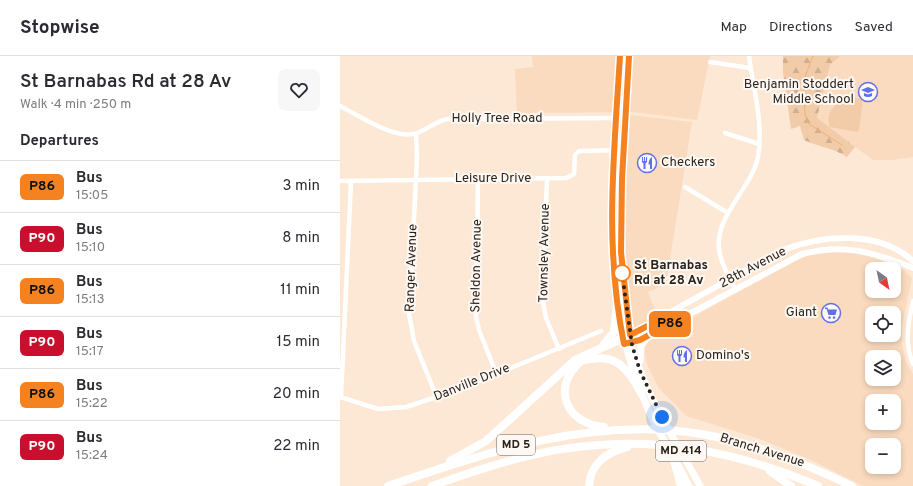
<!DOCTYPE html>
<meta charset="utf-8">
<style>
body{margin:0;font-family:Overpass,sans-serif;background:#f7f7f7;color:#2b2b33;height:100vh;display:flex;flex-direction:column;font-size:15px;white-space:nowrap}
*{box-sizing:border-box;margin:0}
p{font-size:13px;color:#7c7c81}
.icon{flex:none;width:22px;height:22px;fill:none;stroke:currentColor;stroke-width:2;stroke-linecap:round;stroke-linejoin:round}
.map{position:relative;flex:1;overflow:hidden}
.details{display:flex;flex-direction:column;background:#fff;width:340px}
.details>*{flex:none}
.badge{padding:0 8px;border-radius:6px;font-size:14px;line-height:26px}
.needle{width:26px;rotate:147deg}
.fabs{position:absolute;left:525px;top:206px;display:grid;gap:8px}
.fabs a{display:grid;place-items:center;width:36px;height:36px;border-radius:8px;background:#fff;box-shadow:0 2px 6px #0003;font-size:20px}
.you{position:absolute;width:20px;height:20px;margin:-10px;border:3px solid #fff;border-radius:50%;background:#1a73e8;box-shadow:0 0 0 6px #1a73e833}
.map>.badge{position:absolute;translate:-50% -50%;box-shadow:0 0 0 2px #fff}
h2{padding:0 20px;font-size:15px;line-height:36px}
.round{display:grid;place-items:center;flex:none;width:42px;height:42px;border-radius:8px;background:#f7f7f7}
.headline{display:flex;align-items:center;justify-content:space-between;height:68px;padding:0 20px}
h1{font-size:19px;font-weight:600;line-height:30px}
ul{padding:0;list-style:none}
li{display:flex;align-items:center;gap:12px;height:52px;padding:0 20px;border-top:1px solid #e1e1e2}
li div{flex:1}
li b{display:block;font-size:15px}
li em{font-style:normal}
li .badge{min-width:44px;font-weight:700;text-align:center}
header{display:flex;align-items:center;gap:24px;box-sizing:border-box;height:56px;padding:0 20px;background:#fff;border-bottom:1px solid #e1e1e2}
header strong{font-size:19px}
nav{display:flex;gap:22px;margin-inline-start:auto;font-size:14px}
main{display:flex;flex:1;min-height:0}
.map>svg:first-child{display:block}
.built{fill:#fadbbf;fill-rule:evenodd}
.grass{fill:#f2cba8}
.forest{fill:url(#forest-firs)}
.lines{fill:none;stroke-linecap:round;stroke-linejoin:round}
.stream{stroke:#f0b275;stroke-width:1}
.minor{stroke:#fff;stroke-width:4.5}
.tertiary{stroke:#fff;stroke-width:6}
.primary{stroke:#fff;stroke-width:7}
.trunk{stroke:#fff;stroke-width:8}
.line-casing{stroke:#fff;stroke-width:9}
.line{stroke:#f58220;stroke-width:6}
.walk{stroke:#2b2219;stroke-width:4;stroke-dasharray:0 7.2}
.stop-dot{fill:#fff;stroke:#f58220;stroke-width:2}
.labels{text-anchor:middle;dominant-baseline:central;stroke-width:4;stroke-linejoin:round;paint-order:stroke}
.shield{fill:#fdf8f3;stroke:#6a625a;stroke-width:1}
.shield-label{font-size:12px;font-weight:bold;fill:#2b2219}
.poi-label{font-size:13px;fill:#2b2219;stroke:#fdf8f3;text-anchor:end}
.street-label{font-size:13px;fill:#2b2219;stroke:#fdf8f3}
.stop-label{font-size:13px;font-weight:bold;fill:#2b2219;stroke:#fdf8f3;text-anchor:start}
</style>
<header>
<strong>Stopwise</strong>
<nav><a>Map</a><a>Directions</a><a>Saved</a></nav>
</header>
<main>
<section class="details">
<div class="headline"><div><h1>St Barnabas Rd at 28 Av</h1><p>Walk · 4 min · 250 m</p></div><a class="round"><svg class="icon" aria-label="heart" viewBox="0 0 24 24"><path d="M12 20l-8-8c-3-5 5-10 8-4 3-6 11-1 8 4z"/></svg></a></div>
<h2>Departures</h2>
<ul>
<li><span class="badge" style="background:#f58220;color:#111">P86</span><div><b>Bus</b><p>15:05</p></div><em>3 min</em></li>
<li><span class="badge" style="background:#c8102e;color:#fff">P90</span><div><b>Bus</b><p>15:10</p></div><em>8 min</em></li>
<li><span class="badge" style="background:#f58220;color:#111">P86</span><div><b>Bus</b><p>15:13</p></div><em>11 min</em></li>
<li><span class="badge" style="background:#c8102e;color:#fff">P90</span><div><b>Bus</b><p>15:17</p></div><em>15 min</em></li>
<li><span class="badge" style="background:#f58220;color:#111">P86</span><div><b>Bus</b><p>15:22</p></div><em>20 min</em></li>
<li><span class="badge" style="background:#c8102e;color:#fff">P90</span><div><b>Bus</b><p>15:24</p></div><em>22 min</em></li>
</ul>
</section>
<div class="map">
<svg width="573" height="430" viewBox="0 0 573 430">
<defs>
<pattern id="forest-firs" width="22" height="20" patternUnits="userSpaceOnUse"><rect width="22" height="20" fill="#f2cba8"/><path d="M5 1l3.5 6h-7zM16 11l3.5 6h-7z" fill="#d0ae90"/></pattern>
</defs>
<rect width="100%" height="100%" fill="#fce8d5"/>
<g class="built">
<path d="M192,0H370L357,64L293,56L177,57L175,13L193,11Z"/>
<path d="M500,0H573V101L552,104H533L477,63L490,9Z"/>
<path d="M290,59L352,66L326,228L308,236L318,262L292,275L285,203V121Z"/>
<path d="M492,196H510L535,202L565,215L572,222L562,269V288L566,306L573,318V430H523L471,404L420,383L346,360L318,331L307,308L304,294L306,287L451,207L467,200ZM532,213H554V235H532ZM532,257H554V279H532ZM532,301H554V323H532ZM532,345H554V367H532ZM532,389H554V411H532Z"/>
</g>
<path class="grass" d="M509,41L523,43L519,74L517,76L490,71C484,55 497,47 509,41Z"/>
<path class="forest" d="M443,0H500L490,9L477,62L515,91L507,101C494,92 478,91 464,84L460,70L451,73L443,16Z"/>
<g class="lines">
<path class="stream" d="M473,0L463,26L465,58L469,68L502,89"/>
<g class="minor">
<path d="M370,6L410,12"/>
<path d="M0,50C18,59 56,85 77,77C88,73 95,66 107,63L277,62"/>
<path d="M385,77L419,88"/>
<path d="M76,78L77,103L69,258L74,285L97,342"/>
<path d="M207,123L202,241L206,262L219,293"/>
<path d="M138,124L136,261L139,274L156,317"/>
<path d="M0,125L226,122L234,118L235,99L239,95L284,94"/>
<path d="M345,131L388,157"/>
<path d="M395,233C389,222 383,211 380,199C371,161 411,135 418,101C424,68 413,32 409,0"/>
<path d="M573,245C568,267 564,287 573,308"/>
<path d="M0,341L38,353L66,351L112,336L261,275"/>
<path d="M1,341L11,125"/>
</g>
<g class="tertiary">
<path d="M286,281L440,195C480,179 538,173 573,205"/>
<path d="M288,287L308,280L462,198C504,187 533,196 573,212"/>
</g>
<g class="primary">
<path d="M280,0C272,139 253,268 329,393"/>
<path d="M289,0C285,80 275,163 285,243C287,259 288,275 292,291C306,340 336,385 360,430"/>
<path d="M300,305L301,290L308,280"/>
<path d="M337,407L349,430"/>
</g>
<g class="trunk">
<path d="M264,288L274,276L277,247"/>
<path d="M241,305C274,296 286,309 301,337"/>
<path d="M239,307C211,333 227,368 264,371"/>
<path d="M332,397L341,430"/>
<path d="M110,405L146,385L235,304L283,282"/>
<path d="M430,415L451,430"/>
<path d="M48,430C148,396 253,360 361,378C414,387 464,407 512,430"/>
<path d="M92,430C145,411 202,392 259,389C335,383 408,400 478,430"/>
<path d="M249,430C250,408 267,396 287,391"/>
</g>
</g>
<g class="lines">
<defs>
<path id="line" d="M280,0C274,99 264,190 284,288L300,284L335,265L331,258L290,279L281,196L282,123L289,0"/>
</defs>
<use href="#line" class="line-casing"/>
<use href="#line" class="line"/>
<path class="walk" d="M282,217L292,289L300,315L322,361"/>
</g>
<defs>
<symbol id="school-ring" viewBox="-11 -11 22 22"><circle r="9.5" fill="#fdf8f3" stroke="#6270e8" stroke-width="1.5"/><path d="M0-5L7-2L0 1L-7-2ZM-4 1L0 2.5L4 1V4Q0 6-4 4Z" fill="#6270e8"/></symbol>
<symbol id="restaurant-ring" viewBox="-11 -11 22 22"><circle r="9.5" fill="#fdf8f3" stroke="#6270e8" stroke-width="1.5"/><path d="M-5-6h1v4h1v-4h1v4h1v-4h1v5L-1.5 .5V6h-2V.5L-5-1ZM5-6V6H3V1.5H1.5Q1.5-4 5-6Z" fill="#6270e8"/></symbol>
<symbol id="supermarket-ring" viewBox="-11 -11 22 22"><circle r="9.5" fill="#fdf8f3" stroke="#6270e8" stroke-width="1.5"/><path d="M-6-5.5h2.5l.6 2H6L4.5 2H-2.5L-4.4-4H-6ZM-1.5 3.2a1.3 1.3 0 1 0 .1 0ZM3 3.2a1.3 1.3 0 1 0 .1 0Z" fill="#6270e8"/></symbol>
</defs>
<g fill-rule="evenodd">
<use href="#school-ring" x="517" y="25" width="22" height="22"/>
<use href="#restaurant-ring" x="296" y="96" width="22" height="22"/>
<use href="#supermarket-ring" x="480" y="246" width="22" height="22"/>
<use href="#restaurant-ring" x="331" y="289" width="22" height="22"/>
</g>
<circle class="stop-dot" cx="282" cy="217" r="8"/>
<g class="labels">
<g class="shield">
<rect x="157" y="379" width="38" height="20" rx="3"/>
<rect x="316" y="385" width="50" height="20" rx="3"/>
</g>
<g class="shield-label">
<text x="176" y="389">MD 5</text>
<text x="341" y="395">MD 414</text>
</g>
<g class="poi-label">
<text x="514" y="29">Benjamin Stoddert<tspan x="514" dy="15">Middle School</tspan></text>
<text x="321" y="107" text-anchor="start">Checkers</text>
<text x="477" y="257">Giant</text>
<text x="356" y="300" text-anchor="start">Domino's</text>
</g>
<g class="street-label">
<text x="157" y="63">Holly Tree Road</text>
<text x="153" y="123">Leisure Drive</text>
<text transform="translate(205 197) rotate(-89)">Townsley Avenue</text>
<text transform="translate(137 210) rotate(-89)">Sheldon Avenue</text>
<text transform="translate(72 212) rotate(-88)">Ranger Avenue</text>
<text transform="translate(413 212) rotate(-28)">28th Avenue</text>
<text transform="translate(132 327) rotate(-22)">Danville Drive</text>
<text transform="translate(422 395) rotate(17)">Branch Avenue</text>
</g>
<g class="stop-label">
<text x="294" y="210">St Barnabas<tspan x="294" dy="15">Rd at 28 Av</tspan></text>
</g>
</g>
</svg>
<div class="fabs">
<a><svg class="needle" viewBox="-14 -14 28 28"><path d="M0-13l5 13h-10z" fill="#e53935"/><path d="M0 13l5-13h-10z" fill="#7c7c81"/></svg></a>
<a><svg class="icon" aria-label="locate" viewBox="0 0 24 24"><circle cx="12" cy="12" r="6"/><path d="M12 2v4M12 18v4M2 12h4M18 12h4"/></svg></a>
<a><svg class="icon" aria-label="layers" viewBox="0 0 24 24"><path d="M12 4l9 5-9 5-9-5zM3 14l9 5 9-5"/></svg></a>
<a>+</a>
<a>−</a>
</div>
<div class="you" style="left:322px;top:361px"></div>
<b class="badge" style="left:330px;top:268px;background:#f58220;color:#111">P86</b>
</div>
</main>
